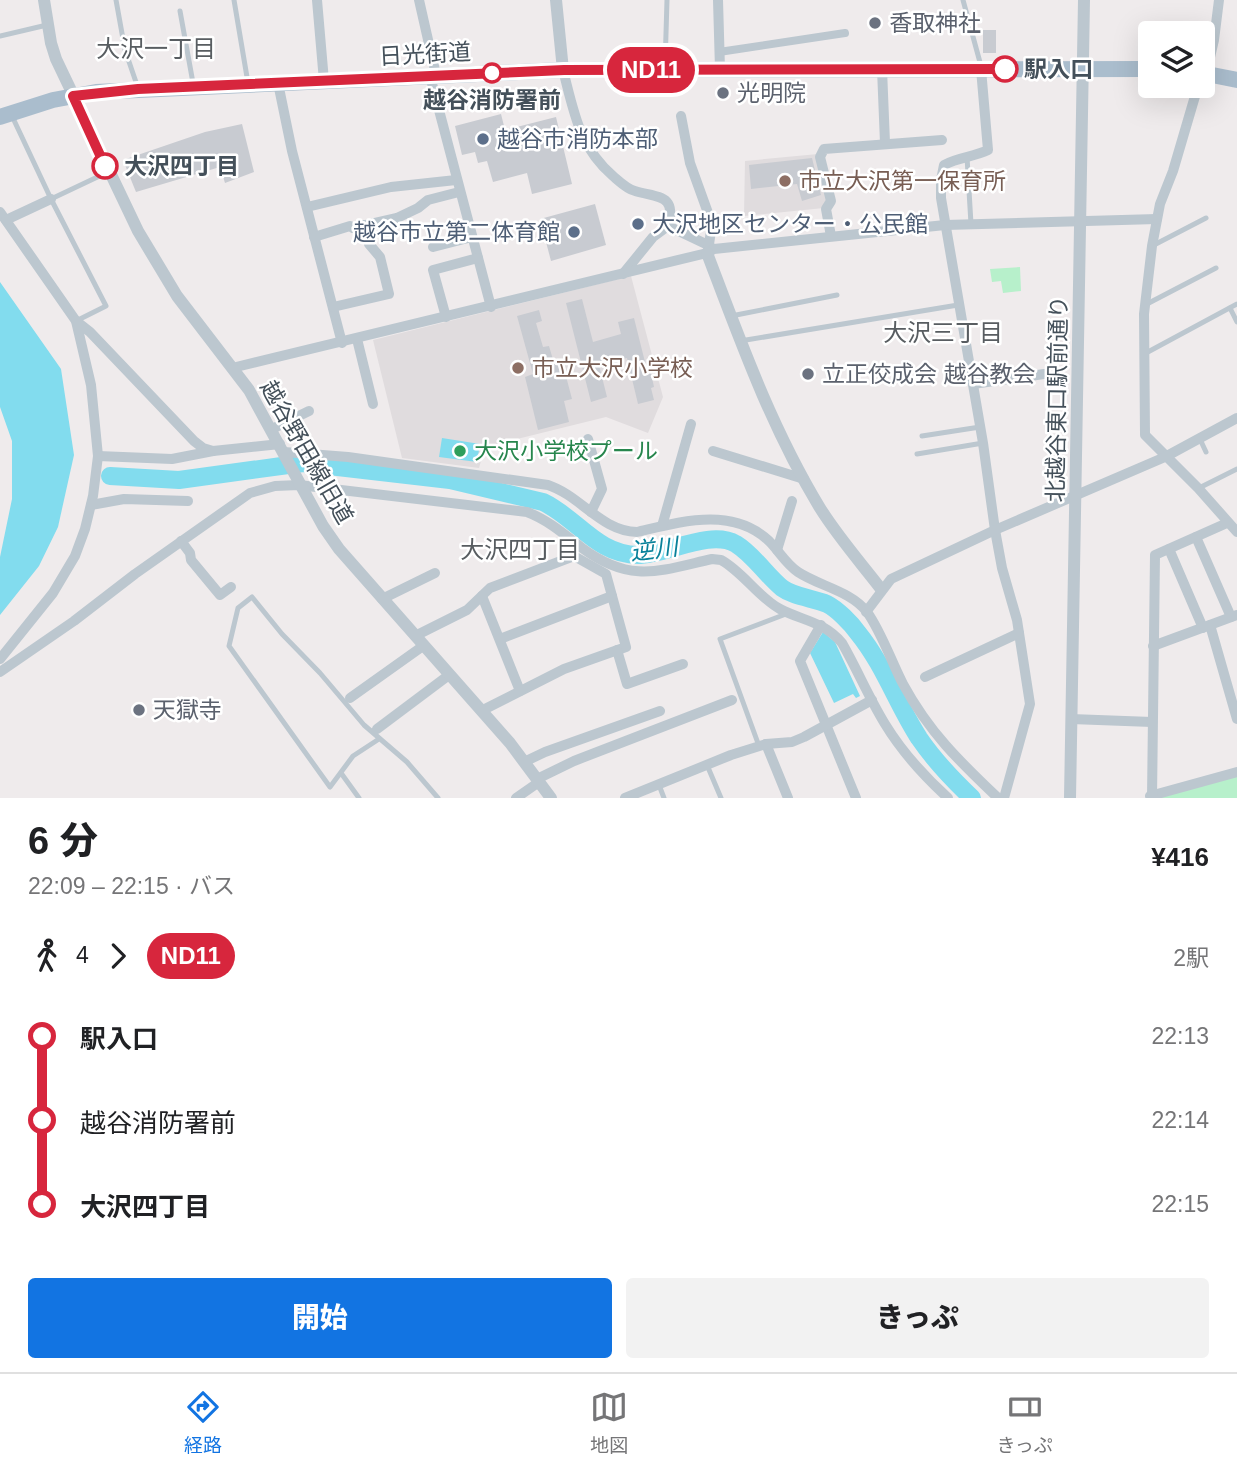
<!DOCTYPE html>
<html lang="ja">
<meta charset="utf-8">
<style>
body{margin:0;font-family:Arial,"Noto Sans JP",sans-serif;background:#f2f2f2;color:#202124;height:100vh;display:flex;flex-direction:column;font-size:26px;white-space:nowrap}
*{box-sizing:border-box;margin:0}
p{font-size:23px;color:#757577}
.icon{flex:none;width:38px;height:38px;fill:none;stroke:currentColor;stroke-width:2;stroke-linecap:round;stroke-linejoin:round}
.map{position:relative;height:798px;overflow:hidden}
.drawer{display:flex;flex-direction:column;background:#fff;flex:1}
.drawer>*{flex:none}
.badge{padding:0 14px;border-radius:23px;font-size:24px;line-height:46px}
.fabs{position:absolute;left:1138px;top:21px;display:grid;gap:14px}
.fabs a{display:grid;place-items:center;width:77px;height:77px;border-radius:7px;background:#fff;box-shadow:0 7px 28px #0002;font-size:35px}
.map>.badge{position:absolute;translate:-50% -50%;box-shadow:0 0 0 4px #fff}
.legs{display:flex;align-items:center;gap:10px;height:77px;padding:0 28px;font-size:23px}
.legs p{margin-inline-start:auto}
.head{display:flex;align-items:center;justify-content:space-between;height:119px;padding:0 28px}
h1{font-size:38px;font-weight:800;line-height:52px}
.button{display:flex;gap:14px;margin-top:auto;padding:14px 28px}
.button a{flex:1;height:80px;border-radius:7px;background:#1274e2;color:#fff;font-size:28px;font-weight:800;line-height:80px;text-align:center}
.button a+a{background:#f2f2f2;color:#202124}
ul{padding:0 28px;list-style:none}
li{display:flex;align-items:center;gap:24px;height:84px;font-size:26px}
li i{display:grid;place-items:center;width:10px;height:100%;margin:0 9px;background:currentColor}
li i::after{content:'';width:18px;height:18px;margin:-9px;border:5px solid;border-radius:50%;background:#fff}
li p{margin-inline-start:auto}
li:first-child i{background:linear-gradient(#0000 50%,currentColor 0)}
li:last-child i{background:linear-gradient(currentColor 50%,#0000 0)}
.tab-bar{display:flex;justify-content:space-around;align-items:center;height:98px;border-top:2px solid #e0e0e0;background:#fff;font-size:19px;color:#757577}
.tab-bar a{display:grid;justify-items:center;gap:4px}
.tab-bar .active{color:#1274e2}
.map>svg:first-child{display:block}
.education{fill:#e0dcde}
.green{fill:#b7f0cb}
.water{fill:#82dcee}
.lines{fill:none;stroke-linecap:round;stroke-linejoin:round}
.river{stroke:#82dcee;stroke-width:18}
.building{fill:#c8cbd1}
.service{stroke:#bcc7cf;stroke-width:5}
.pedestrian{stroke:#bcc7cf;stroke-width:8}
.minor{stroke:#bcc7cf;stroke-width:10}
.tertiary{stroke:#bcc7cf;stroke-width:12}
.primary{stroke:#aabdcd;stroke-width:16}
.line-1-casing{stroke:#fff;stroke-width:16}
.line-1{stroke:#d7263d;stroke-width:10}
.worship-dot{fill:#6b7280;stroke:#fff;stroke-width:2.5}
.stop-1-dot{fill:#fff;stroke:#d7263d;stroke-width:3.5}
.service-dot{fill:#5c6f8a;stroke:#fff;stroke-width:2.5}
.education-dot{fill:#8d6e63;stroke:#fff;stroke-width:2.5}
.leisure-dot{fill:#2e9e5b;stroke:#fff;stroke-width:2.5}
.labels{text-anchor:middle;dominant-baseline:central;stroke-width:5;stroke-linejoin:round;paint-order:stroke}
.worship-label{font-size:23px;fill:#5b616d;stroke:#fff;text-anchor:start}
.street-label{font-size:23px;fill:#44505a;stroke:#fff}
.stop-label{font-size:23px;font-weight:bold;fill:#44505a;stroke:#fff;text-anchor:start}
.service-label{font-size:23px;fill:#4e5e75;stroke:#fff;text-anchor:start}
.education-label{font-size:23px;fill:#785e54;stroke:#fff;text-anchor:start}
.leisure-label{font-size:23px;fill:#27864d;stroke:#fff;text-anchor:start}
.neighbourhood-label{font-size:24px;fill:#585d61;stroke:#fff}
.water-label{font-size:24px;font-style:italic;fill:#08819a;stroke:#fff}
</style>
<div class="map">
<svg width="1237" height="798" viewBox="0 0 1237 798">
<rect width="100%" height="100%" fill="#efebec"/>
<g class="education">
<path d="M818,154L830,201L824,208L744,216L745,161Z"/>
<path d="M631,276L663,397L648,433L606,417L485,447L479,468L402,458L373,340Z"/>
</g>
<g class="green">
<path d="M1020,267L1021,291L1003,293L1001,281L992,282L990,269Z"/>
<path d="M1237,775V798H1157Z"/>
</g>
<g class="water">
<path d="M0,282L61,369L74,455L58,527L39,566L0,615V557L12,499V441L0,407Z"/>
<path d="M442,438L480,444L477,462L439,457Z"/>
<path d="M823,632L835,642L860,696L856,698L853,694L834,703L810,653Z"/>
</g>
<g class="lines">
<path class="river" d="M110,476L179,480L303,463L450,480L543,502C577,518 597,555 638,555C666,555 710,529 736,544C754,555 766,575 782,588C794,597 813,598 827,604C837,609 851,623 858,633C884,665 897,704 919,738C934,760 953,780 972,798"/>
</g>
<g class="building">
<rect x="983" y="30" width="13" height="23"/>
<path d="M501,114L505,130L556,117L572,184L532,194L527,173L493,182L487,161L478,163L475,152L462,155L455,126Z"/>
<path d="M242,124L254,172L225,183L220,167L136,192L123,160L205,132Z"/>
<path d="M812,158L821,195L802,201L797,184L751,189L749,165Z"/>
<path d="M595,204L606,245L551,261L540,219Z"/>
<path d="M582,299L593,342L621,334L618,322L634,318L648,374L651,373L654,387L651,388L654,400L638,404L627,358L599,365L607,397L591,402L566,303Z"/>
<path d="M539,310L542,321L536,323L543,347L549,346L554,363L562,361L572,399L564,401L569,422L538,430L525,377L533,374L517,316Z"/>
</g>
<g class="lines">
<g class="service">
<path d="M116,0L125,50L138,88"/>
<path d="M234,0L248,83"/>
<path d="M963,0L981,66"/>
<path d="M180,11L193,83"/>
<path d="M0,36L47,25"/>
<path d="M665,67L667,0"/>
<path d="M12,116L51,199L106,306L76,321"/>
<path d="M967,157L971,224"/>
<path d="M51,199L108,172"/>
<path d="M1152,246L1206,218"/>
<path d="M1145,305L1216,268"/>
<path d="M1230,308L1237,322"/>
<path d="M731,316L837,295"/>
<path d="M740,341L958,305"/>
<path d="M1146,353L1237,304"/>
<path d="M922,436L980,427"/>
<path d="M1199,437L1206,452"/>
<path d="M917,454L983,443"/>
<path d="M1199,488L1237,469"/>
<path d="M379,739L353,756L330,787L229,646L238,608L252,597L282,634L320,673L364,725L407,762L438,798"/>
<path d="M759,746L720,639L786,614"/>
<path d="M707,765L721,798"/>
<path d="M341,773L359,798"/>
<path d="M659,785L664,798"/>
</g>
<path class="pedestrian" d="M719,52L845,33"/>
<g class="minor">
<path d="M317,0L324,81"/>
<path d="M419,0L436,75"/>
<path d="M718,0L720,69"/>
<path d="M882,69L885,143"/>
<path d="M981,69L988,150C974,157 958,157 944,165L941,180V198L983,443L995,530L1002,568L1017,620L1030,704L1004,798"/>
<path d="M563,70C574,112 579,147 613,176C620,182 627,189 635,191C658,198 677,194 668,226L710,246"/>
<path d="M1206,74L1214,40L1219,0"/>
<path d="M430,76L491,307"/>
<path d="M278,83L292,151L342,343"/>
<path d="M1198,86L1173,171L1160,204L1152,246L1144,314L1145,435L1198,488L1237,532"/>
<path d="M681,116L690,163L712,224L708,251"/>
<path d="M307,207L391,187L456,180"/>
<path d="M0,212L76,321L91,385L98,456L93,496L85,529L75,556L53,593L0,659"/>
<path d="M6,220L51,199"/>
<path d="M831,236L826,209L831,201L820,157L824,149L942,140"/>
<path d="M314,237L350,226L353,228L397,218L418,208L428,200L459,192"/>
<path d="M433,247L472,237"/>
<path d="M623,274L653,237L668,226"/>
<path d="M333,307L389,294L380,257L369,244L365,225"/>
<path d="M446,317L433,270L478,258"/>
<path d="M76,321L90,332L194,441L203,448L213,451"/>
<path d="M357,339L373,404"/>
<path d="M232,368L707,253L714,249L945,225L1157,219"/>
<path d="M973,384L1044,374"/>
<path d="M272,429L309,411"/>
<path d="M588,439L602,489L591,512"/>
<path d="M713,451L804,479"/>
<path d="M284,452L348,457L548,485C581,496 601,531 637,532C680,522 732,506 769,541C779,551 786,564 798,572C819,586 851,591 867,612C881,631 892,663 903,684C929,732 959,761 998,798"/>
<path d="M98,456L172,459L213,451L280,444"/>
<path d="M91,505L124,499L188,501"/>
<path d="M662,526L691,424"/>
<path d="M1196,537L1231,617"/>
<path d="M181,541L190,553L191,560L220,595L231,587"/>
<path d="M1169,549L1203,628"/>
<path d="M777,550L792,501"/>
<path d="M482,596L520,691"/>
<path d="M382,599L435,573"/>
<path d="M866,612L891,579L995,530L1165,457L1237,418"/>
<path d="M821,625L800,661L856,798"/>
<path d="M1210,625L1237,719"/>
<path d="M415,636L467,610L490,588L574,556L606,574L626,647L564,669L481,711"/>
<path d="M500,639L612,596"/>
<path d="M1153,646L1237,615"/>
<path d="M617,650L627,684L683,664"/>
<path d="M0,672L74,621L135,574L250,493L275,486L299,485L527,512C548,520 564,534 582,548C631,584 659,571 712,559L721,560C743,572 758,597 780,609C803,621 823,621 842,643C857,669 869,698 885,724C902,752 924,776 948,798"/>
<path d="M925,677L1019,633"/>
<path d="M350,698L423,646"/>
<path d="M1071,719L1152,722"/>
<path d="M377,729L449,675"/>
<path d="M766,744L788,798"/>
<path d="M524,762L545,752L660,711"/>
<path d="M537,779L574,761L732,700"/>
<path d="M1150,796L1237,772"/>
<path d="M516,798L539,782"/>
<path d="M625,798L731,755L766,744L792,742L804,737L872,700"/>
<path d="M1152,798L1155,555L1227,523"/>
</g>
<g class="tertiary">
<path d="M44,0L51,43L56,59L138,231L177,296L249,390L323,526L339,549L510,743L551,798"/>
<path d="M556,0L563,70"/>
<path d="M707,253C740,340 771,427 820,508C838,537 861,563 881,589"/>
<path d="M1070,798L1084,0"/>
</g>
<g class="primary">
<path d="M1202,73L1237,80"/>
<path d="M0,117L53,100L96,92L563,70L1150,69"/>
</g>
</g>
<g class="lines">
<defs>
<path id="line-1" d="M105,166L73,96L138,89L564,70L1005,69"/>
</defs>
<use href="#line-1" class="line-1-casing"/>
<use href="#line-1" class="line-1"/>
</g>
<g class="worship-dot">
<circle cx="875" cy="23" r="7"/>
<circle cx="723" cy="93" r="7"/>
<circle cx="808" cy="374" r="7"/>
<circle cx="139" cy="710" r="7"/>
</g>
<g class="stop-1-dot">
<circle cx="1005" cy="69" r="12"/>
<circle cx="492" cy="73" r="9"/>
<circle cx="105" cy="166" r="12"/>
</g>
<g class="service-dot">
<circle cx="483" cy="139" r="7"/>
<circle cx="638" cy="224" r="7"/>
<circle cx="574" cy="232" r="7"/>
</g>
<g class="education-dot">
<circle cx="785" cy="181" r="7"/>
<circle cx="518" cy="368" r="7"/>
</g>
<circle class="leisure-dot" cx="460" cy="451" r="7"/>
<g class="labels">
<g class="worship-label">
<text x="889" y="23">香取神社</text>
<text x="737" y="93">光明院</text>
<text x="822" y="374">立正佼成会 越谷教会</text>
<text x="153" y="710">天獄寺</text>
</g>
<g class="street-label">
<text transform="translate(425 54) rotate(-3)">日光街道</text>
<text transform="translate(1057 399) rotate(-89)">北越谷東口駅前通り</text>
<text transform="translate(307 452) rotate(60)">越谷野田線旧道</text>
</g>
<g class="stop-label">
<text x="1024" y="69">駅入口</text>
<text x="492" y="100" text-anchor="middle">越谷消防署前</text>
<text x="124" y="166">大沢四丁目</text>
</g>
<g class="service-label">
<text x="497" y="139">越谷市消防本部</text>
<text x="652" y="224">大沢地区センター・公民館</text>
<text x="560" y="232" text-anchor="end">越谷市立第二体育館</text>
</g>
<g class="education-label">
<text x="799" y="181">市立大沢第一保育所</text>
<text x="532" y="368">市立大沢小学校</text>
</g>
<g class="leisure-label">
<text x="474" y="451">大沢小学校プール</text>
</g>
<g class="neighbourhood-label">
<text x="156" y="48">大沢一丁目</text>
<text x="943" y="332">大沢三丁目</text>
<text x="520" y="549">大沢四丁目</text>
</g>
<g class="water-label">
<text transform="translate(654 549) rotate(-7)">逆川</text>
</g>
</g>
</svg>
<div class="fabs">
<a><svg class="icon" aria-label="layers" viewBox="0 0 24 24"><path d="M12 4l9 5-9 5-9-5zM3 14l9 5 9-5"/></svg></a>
</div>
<b class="badge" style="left:651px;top:70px;background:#d7263d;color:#fff">ND11</b>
</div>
<section class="drawer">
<div class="head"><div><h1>6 分</h1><p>22:09 – 22:15 · バス</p></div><b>¥416</b></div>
<div class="legs"><svg class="icon" aria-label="walk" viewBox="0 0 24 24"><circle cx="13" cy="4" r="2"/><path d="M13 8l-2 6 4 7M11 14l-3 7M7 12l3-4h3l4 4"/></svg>4<svg class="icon" aria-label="forward" viewBox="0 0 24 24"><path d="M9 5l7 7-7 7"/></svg><b class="badge" style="background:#d7263d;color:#fff">ND11</b><p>2駅</p></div>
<ul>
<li><i style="color:#d7263d"></i><b>駅入口</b><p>22:13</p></li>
<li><i style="color:#d7263d"></i><span>越谷消防署前</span><p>22:14</p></li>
<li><i style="color:#d7263d"></i><b>大沢四丁目</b><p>22:15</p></li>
</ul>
<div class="button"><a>開始</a><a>きっぷ</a></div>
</section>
<nav class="tab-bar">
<a class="active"><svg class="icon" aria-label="directions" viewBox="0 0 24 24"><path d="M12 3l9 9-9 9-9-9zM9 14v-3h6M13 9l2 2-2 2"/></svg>経路</a>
<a><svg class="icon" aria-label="map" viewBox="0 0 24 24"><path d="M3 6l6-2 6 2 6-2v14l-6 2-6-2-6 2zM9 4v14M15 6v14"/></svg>地図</a>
<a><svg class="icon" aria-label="tickets" viewBox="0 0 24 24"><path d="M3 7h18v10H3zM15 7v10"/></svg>きっぷ</a>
</nav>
